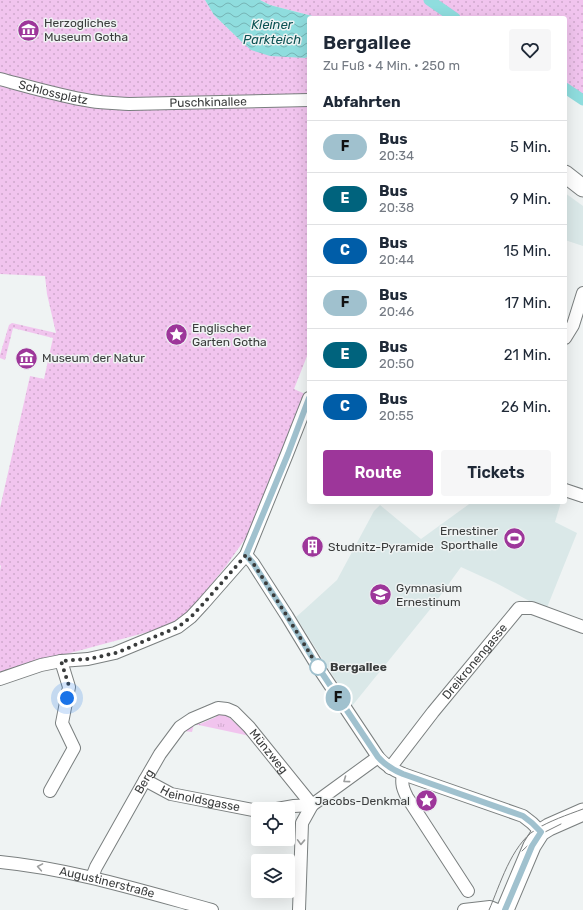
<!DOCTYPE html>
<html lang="de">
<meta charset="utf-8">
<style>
body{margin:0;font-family:Rubik,sans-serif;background:#f6f6f7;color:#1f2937;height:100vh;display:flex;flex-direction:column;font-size:15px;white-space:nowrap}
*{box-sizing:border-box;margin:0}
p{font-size:13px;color:#747a83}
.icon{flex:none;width:22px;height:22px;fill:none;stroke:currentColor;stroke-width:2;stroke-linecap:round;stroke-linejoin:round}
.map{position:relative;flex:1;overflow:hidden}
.sheet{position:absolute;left:307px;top:16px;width:260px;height:488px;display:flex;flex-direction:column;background:#fff;border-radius:4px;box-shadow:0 4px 16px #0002}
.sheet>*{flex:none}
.badge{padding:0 8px;border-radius:13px;font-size:14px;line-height:26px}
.buttons{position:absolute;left:251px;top:802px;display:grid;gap:8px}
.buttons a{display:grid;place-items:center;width:44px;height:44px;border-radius:4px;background:#fff;box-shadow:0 4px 16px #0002;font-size:20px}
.you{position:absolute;width:20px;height:20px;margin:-10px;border:3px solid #fff;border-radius:50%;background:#1a73e8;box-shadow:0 0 0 6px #1a73e833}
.map>.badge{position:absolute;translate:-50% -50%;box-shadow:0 0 0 2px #fff}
h2{padding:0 16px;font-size:15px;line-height:36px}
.round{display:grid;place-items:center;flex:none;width:42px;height:42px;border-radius:4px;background:#f6f6f7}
.head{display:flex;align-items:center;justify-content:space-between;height:68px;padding:0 16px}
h1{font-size:19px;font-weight:600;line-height:30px}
.button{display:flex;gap:8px;margin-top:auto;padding:8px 16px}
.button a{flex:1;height:46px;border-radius:4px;background:#9d369a;color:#fff;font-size:16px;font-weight:600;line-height:46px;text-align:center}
.button a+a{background:#f6f6f7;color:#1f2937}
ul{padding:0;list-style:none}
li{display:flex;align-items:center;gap:12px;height:52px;padding:0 16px;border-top:1px solid #e0e1e3}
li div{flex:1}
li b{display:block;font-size:15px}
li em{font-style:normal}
li .badge{min-width:44px;font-weight:700;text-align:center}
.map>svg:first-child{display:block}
.built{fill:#dae8e8}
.grass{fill:url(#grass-tufts)}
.park{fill:url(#park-dots)}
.water{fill:url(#water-waves)}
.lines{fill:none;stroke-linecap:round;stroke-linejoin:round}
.canal{stroke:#8fddde;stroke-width:11}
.street-casing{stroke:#7a7f7f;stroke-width:14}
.secondary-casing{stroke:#7a7f7f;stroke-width:19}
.street{stroke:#fff;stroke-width:12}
.secondary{stroke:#fff;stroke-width:17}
.tram{stroke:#7c7f7f;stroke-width:1}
.oneway{stroke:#9c9e9e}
.line-casing{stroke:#fff;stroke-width:9}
.line{stroke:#a0c1ce;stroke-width:6}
.walk{stroke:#3a3c3c;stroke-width:4;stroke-dasharray:0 7.2}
.stop-dot{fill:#fff;stroke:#a0c1ce;stroke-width:2}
.labels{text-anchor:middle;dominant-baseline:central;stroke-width:3;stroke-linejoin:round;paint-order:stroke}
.poi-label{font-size:12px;fill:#3a3c3c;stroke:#eff3f3;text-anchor:start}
.street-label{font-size:12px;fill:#3a3c3c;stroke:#eff3f3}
.stop-label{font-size:12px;font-weight:bold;fill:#3a3c3c;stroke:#eff3f3;text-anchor:start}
.water-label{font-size:13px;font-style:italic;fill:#0b5253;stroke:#eff3f3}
</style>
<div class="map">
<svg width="583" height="910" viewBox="0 0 583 910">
<defs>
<pattern id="grass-tufts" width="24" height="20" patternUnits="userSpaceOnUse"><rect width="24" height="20" fill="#f1c4ee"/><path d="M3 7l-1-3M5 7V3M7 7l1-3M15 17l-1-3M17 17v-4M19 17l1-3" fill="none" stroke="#cfa9cd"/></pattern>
<pattern id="park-dots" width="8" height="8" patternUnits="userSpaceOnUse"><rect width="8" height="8" fill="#f1c4ee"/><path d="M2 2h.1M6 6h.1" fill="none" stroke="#cfa9cd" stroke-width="1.8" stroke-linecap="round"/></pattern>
<pattern id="water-waves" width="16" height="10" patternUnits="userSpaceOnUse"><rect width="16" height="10" fill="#8fddde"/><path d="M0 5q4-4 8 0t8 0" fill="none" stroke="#76b4b5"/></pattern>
</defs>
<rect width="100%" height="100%" fill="#eff3f3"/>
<g class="built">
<path d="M565,193L583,206V246L565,240Z"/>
<path d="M472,502H561L555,522L577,533L546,610L496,583L461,567L432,607L352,706L296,617L304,610L337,580L374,511L380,505L421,539Z"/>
</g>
<path class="grass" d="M222,711L235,723L237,720L250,736L194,724L192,732L184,731L198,720L200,724L216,717L215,713Z"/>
<g class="park">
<path d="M0,0H205L214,15L242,42L305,58L309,56V351L294,389L305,394L250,532L226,566L193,607L176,621L159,629L0,672V571L1,566L0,565V508L30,376L44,379L53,338L13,328L5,360L0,358V355L9,325L12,323L56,333L47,294L45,276L0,274Z"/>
<path d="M260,0H583V96L565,84V18H320L270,5Z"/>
</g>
<path class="water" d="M205,0H260L270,5L320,18H309V56L305,58L270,56L251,50L242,42L214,15Z"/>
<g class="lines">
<g class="canal">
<path d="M429,0L455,18"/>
<path d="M565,88L583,100"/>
</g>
<defs>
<g id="street">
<path id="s1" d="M0,79C30,87 60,96 91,101C104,103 116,103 129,104L309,100"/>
<path d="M565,338L573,325L583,293"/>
<path d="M565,490L583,496"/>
<path d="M246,555L253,563L287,616L318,667L378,757C385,765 393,770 403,774L523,816L532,823L541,832"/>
<path d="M0,679L41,665L61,661L88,659L115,653L178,627L191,617L203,604L246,555L287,454L309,398"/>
<path id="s2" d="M390,768L433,712L519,608H532L583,627"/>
<path d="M403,774C401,784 403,789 407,797L468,891"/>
<path id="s3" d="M145,780L171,794L258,811"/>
<path d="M50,791L74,748L62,723L69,687L61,661"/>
<path d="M277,809L294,806L312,805"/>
<path id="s4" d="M0,862C72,869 142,891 212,910"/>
<path id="s5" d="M92,877L96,867L145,780L160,754L180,727L192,719L218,708L227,709L234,712L249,727L312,805"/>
<path d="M299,910L302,823L312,805L378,757"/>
<path d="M464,910L490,907L497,910"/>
</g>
<g id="secondary">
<path d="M565,174L583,188"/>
<path d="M505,910L532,846L539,835L541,832L549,827L583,812"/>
</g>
</defs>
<use href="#street" class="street-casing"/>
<use href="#secondary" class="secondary-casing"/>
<use href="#street" class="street"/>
<use href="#secondary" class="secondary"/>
<g class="tram">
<path d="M522,851L539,835L561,824"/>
<path d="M489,910C500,885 511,846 535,830C549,821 567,815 583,809"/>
</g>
</g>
<defs><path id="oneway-chevron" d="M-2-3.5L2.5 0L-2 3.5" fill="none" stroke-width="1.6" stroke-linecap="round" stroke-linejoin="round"/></defs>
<g class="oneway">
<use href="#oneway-chevron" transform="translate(346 780) rotate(144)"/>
<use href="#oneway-chevron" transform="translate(301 842) rotate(92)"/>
<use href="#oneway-chevron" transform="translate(40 867) rotate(-170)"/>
</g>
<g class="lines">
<defs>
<path id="line" d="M309,398L288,454L246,555L253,563L287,616L318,667L378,757C385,765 393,770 403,774L523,816L532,823L541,832L532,846L505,910"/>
</defs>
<use href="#line" class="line-casing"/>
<use href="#line" class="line"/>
<path class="walk" d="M67,698L69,686L61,661L88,659L116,653L178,627L191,617L203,604L246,555L253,563L287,616L318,667"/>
</g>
<defs>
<symbol id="museum-disc" viewBox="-11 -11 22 22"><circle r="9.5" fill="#9d369a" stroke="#eff3f3"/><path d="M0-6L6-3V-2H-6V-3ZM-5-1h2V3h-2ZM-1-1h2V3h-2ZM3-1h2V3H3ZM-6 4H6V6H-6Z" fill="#fff"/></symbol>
<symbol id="sight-disc" viewBox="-11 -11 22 22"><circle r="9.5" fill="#9d369a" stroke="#eff3f3"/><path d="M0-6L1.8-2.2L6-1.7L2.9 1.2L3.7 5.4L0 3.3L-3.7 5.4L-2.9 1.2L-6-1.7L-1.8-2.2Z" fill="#fff"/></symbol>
<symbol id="stadium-disc" viewBox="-11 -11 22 22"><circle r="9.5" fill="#9d369a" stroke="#eff3f3"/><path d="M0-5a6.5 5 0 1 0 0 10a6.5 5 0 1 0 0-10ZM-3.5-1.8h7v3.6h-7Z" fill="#fff"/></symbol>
<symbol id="building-disc" viewBox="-11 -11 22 22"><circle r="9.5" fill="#9d369a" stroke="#eff3f3"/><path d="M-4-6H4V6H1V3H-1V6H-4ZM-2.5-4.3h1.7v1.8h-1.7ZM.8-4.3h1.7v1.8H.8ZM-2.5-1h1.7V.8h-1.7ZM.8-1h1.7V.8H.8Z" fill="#fff"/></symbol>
<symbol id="school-disc" viewBox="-11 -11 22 22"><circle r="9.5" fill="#9d369a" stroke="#eff3f3"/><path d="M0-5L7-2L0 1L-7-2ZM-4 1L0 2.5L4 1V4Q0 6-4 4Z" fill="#fff"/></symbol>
</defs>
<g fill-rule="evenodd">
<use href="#museum-disc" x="16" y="18" width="25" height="25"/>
<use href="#sight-disc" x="164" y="322" width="25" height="25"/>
<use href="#museum-disc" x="14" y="346" width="25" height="25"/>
<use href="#stadium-disc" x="502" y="526" width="25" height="25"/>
<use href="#building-disc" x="300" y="534" width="25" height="25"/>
<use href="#school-disc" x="368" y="582" width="25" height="25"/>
<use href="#sight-disc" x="414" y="788" width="25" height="25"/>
</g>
<circle class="stop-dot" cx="318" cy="667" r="8"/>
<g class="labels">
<g class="poi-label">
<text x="44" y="23">Herzogliches<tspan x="44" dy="14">Museum Gotha</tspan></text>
<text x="192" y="328">Englischer<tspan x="192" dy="14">Garten Gotha</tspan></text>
<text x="42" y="358">Museum der Natur</text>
<text x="498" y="531" text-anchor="end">Ernestiner<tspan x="498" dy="14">Sporthalle</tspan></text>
<text x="328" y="547">Studnitz-Pyramide</text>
<text x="396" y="588">Gymnasium<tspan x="396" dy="14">Ernestinum</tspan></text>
<text x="410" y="801" text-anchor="end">Jacobs-Denkmal</text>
</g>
<g class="street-label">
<text stroke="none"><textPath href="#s1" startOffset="55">Schlossplatz</textPath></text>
<text stroke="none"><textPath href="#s1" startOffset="211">Puschkinallee</textPath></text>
<text stroke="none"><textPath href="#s2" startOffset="136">Dreikronengasse</textPath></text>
<text stroke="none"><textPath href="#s5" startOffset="286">Münzweg</textPath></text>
<text stroke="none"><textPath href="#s5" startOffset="109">Berg</textPath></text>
<text stroke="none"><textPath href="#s3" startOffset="59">Heinoldsgasse</textPath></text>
<text stroke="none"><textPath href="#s4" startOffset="109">Augustinerstraße</textPath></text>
</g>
<g class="stop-label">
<text x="330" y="667">Bergallee</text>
</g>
<g class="water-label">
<text x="272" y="24">Kleiner<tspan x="272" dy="15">Parkteich</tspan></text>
</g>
</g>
</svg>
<div class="buttons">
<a><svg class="icon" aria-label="locate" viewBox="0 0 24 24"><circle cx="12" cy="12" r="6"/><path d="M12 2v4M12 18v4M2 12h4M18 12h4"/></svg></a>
<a><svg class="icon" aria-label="layers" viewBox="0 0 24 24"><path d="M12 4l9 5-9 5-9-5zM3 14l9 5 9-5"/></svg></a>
</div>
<div class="you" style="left:67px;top:698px"></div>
<b class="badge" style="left:338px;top:698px;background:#a0c1ce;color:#111">F</b>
<section class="sheet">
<div class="head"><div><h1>Bergallee</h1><p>Zu Fuß · 4 Min. · 250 m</p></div><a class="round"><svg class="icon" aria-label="heart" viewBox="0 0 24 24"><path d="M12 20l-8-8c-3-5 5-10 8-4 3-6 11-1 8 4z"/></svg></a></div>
<h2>Abfahrten</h2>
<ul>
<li><span class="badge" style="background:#a0c1ce;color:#111">F</span><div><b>Bus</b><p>20:34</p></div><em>5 Min.</em></li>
<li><span class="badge" style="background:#00637d;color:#fff">E</span><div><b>Bus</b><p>20:38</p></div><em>9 Min.</em></li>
<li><span class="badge" style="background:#005da8;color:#fff">C</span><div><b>Bus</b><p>20:44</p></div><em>15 Min.</em></li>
<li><span class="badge" style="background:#a0c1ce;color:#111">F</span><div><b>Bus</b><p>20:46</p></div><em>17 Min.</em></li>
<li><span class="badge" style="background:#00637d;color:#fff">E</span><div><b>Bus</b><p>20:50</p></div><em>21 Min.</em></li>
<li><span class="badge" style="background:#005da8;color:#fff">C</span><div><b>Bus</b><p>20:55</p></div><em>26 Min.</em></li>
</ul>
<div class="button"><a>Route</a><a>Tickets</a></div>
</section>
</div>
